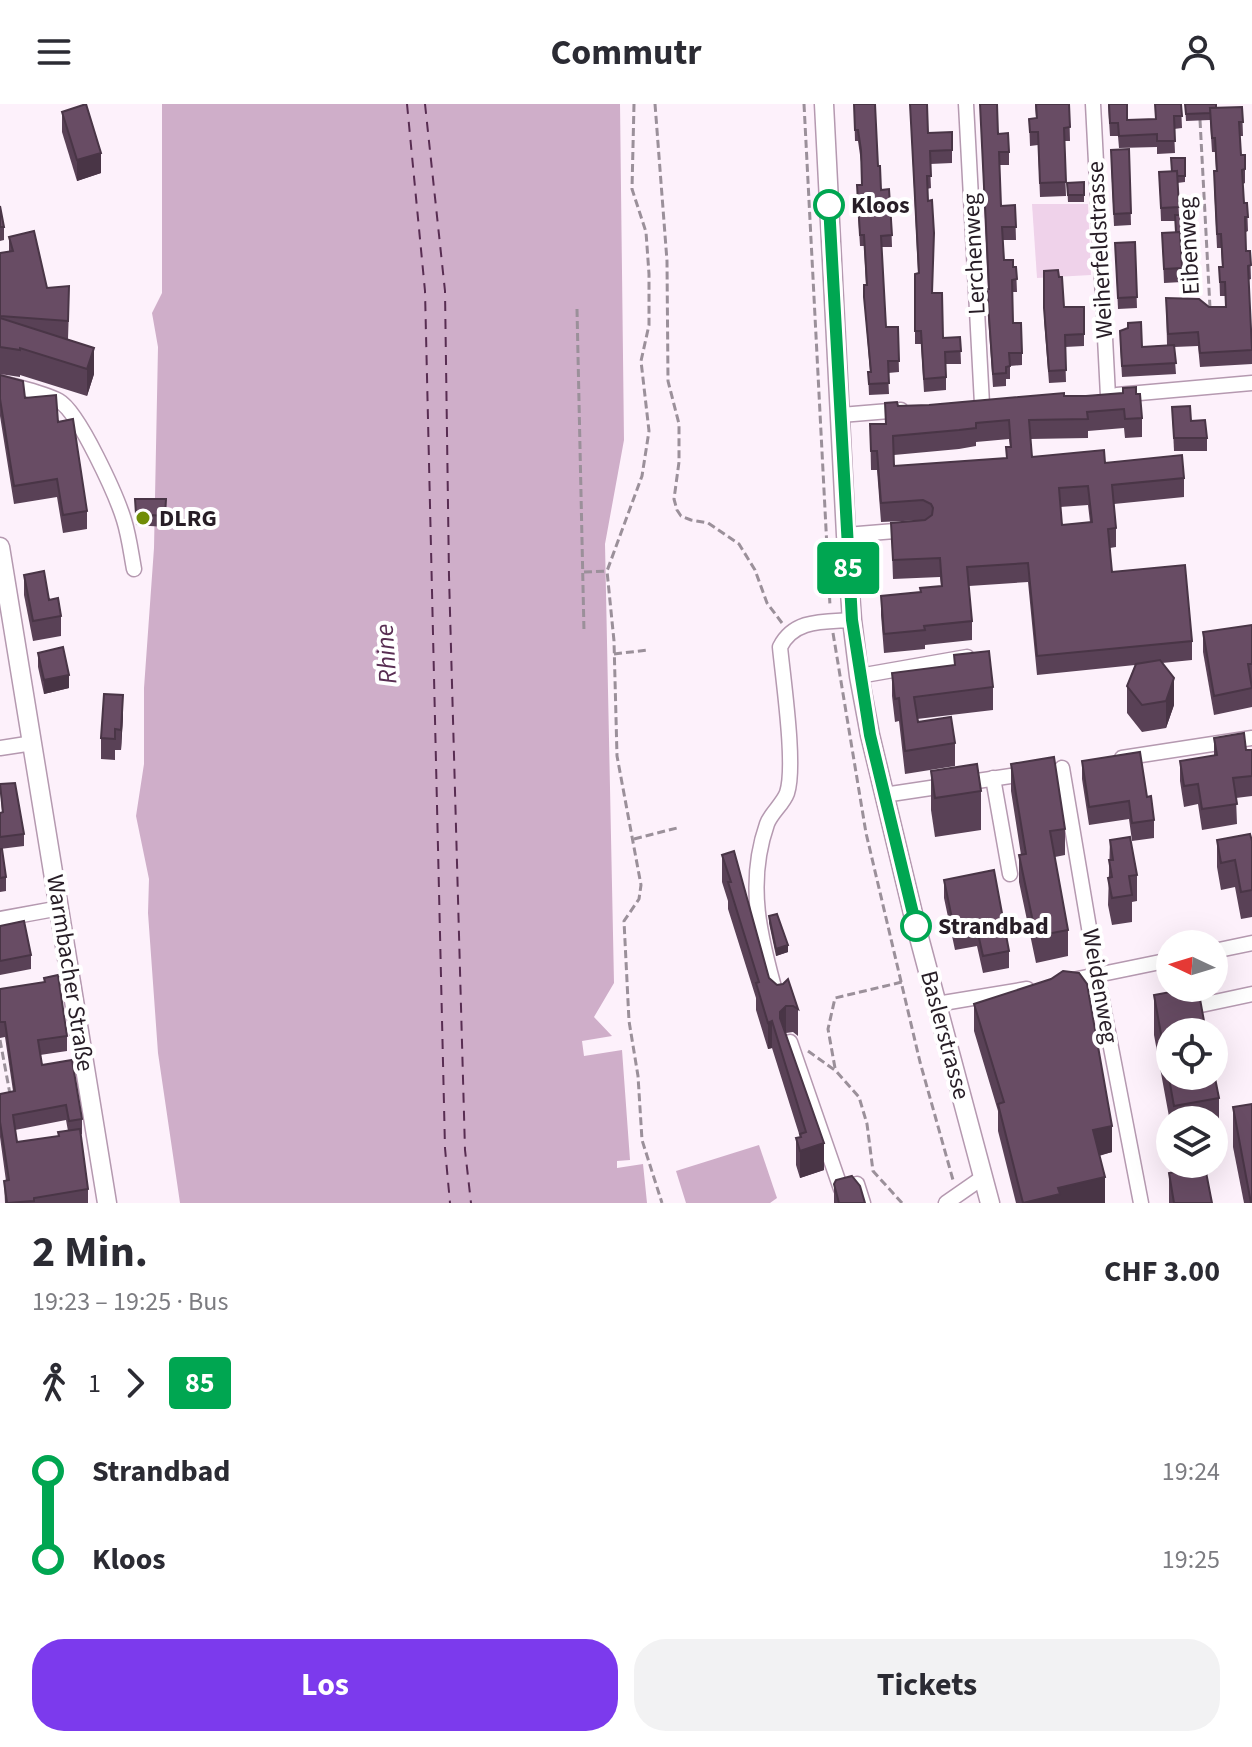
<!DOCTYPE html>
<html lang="de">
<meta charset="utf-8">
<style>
body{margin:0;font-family:"Source Sans 3",sans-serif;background:#f2f2f3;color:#2b2b33;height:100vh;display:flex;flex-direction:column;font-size:30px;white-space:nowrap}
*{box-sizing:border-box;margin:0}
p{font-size:26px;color:#7c7c81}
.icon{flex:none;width:44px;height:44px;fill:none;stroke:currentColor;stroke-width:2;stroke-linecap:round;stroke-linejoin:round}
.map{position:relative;height:1099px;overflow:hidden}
.sheet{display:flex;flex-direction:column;background:#fff;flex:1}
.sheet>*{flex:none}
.badge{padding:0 16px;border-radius:6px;font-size:28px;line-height:52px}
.needle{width:52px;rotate:274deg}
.buttons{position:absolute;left:1156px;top:826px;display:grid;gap:16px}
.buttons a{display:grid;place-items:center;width:72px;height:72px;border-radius:50%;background:#fff;box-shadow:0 8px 32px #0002;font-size:40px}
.map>.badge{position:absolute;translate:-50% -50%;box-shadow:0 0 0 4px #fff}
.legs{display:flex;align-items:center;gap:12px;height:88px;padding:0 32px;font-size:26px}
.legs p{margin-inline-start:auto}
.overview{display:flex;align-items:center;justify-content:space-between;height:136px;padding:0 32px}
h1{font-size:44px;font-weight:700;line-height:60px}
.primary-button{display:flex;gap:16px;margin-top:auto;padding:16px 32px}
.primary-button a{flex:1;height:92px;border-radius:32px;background:#7c3aed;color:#fff;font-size:32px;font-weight:700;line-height:92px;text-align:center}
.primary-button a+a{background:#f2f2f3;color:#2b2b33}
ul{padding:0 32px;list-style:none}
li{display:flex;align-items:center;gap:28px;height:88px;font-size:30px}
li i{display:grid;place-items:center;width:12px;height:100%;margin:0 10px;background:currentColor}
li i::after{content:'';width:20px;height:20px;margin:-10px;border:6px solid;border-radius:50%;background:#fff}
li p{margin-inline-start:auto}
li:first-child i{background:linear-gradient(#0000 50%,currentColor 0)}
li:last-child i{background:linear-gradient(currentColor 50%,#0000 0)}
header{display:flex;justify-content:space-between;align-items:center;height:104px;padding:0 32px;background:#fff;font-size:36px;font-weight:700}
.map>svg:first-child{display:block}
.green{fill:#efd2ea}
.water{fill:#cfaec9}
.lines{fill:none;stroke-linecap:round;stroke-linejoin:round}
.ferry{stroke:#582d52;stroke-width:2;stroke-dasharray:10 8;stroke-linecap:butt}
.minor-casing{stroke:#b599b0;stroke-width:17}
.major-casing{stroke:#b599b0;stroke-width:21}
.path{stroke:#9b909a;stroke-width:3;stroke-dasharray:8 4;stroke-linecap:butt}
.minor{stroke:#fff;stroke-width:14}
.major{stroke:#fff;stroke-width:18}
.wall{fill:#594156;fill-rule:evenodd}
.shaded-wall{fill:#493546}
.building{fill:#684c64;stroke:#493546;stroke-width:2;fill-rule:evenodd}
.line-1-casing{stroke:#fff;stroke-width:18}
.line-1{stroke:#00a651;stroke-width:12}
.stop-1-dot{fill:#fff;stroke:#00a651;stroke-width:4}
.poi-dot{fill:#718d07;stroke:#fff;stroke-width:3}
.labels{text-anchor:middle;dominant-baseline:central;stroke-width:8;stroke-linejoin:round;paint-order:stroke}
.stop-label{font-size:24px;font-weight:bold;fill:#271d26;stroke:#fff;text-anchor:start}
.street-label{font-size:24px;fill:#271d26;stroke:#fff}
.poi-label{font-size:24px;font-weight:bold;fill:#271d26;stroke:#fff;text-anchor:start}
.water-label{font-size:26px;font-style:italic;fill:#582d52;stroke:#fff}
</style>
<header><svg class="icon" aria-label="menu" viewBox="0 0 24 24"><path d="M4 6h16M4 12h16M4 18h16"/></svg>Commutr<svg class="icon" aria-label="person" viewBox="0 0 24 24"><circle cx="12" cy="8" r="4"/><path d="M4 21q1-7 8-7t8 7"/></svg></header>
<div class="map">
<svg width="1252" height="1099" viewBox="0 0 1252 1099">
<rect width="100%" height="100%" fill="#fdf1fb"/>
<path class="green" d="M1032,100H1088L1091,171L1037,174Z"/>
<g class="water">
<path d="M162,0H620L624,336L605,440L614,879L594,913L612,932L582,937L584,952L622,946L630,1056L617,1057V1064L643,1060L647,1099H180L158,949L148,809L149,775L136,712L144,660V584L154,444L158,243L152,209L162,189Z"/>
<path d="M759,1041L777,1094L770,1099H686L676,1067Z"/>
</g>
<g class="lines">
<g class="ferry">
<path d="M407,0L425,187L445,1044L450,1099"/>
<path d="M425,0L445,187L449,472L465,1046L471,1099"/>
</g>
<defs>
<g id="minor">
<path d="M966,0L982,300"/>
<path d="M1093,0L1108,292"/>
<path d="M0,278C19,284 42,288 59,297C79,308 117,393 124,416C129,432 131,449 134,465"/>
<path d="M1117,291L1252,279"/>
<path d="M841,311L901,306"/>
<path d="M846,431L907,426"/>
<path d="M859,572L967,553"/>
<path d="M0,644L33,639"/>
<path d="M1122,654L1252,634"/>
<path d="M1062,664L1097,871L1141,1099"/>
<path d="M993,674L1010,770"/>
<path d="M884,691L1030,669"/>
<path d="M0,815L60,804"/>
<path d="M1214,847L1252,839"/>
<path d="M1063,878L1170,856"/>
<path d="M1197,884L1201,901L1252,890"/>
<path d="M777,894C760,834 746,780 767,720C771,709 783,700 787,689C796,662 783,575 780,543C794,515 823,518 852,516"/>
<path d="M937,900L1027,885"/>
<path d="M790,938L841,1085L857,1080L863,1099"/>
<path d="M946,1099L982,1074"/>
</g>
<g id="major">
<path d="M824,0L846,431L852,516L859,572L870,631L916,822L990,1099"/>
<path d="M0,443L107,1099"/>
</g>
</defs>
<use href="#minor" class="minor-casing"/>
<use href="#major" class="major-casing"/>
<g class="path">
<path d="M634,0L632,85L646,128L649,170V221L641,257L649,327L642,372L607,467L614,537L617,652L641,781L639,795L624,817L629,917L638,972L642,1036L662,1099"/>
<path d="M655,0L667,157L668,277L679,320V358L674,395L677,406L681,412L691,416L708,419L739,440L755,466L767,499L782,519"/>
<path d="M804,0L830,502"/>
<path d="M1200,16L1210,204"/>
<path d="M577,205L584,528"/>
<path d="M584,468L607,467"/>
<path d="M833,529L866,729L920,958L953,1076"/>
<path d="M614,550L648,546"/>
<path d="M634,735L677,724"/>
<path d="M0,936L10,990"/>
<path d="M808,947L836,967L859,993L867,1020L873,1067L902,1099"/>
<path d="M835,964L828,925L835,894L902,878"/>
</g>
<use href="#minor" class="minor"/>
<use href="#major" class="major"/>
</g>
<g class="wall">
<path d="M854,0L878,62L881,86L891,112L892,143H881L886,223L898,231L899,268L888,269L889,290L869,291L868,268H870L864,193V181H866L864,142H860L857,92V81H862L861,58L858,37H855Z"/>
<path d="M910,0L928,29L952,28V59L930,60L931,84L927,85L932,189L943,234L960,233L961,260H946V286L924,288L921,240H915V170L918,169Z"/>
<path d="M980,0L1009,48V61H999L1001,102L1015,101L1016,136H1003L1004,156L1013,163H1016L1017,188H1012L1013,219L1022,238V261L1010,262V275H1006V282L993,283L987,198V185H988Z"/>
<path d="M1035,0H1069L1070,37H1064L1066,92L1040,93L1038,41L1030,42L1029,15L1036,14Z"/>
<path d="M1108,0L1127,16L1155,15L1181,0L1182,24L1174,25L1175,49L1157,50V43L1119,44L1118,32H1110Z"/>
<path d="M1185,0L1216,4L1242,3L1243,32H1240L1241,51H1245V79L1243,80L1244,99H1247L1248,127L1246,128V147H1250L1251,175L1248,176L1251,233H1252V260L1200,263L1198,242L1174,243L1176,270L1122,273L1120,238L1142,243L1167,241L1166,194L1209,203H1225V192H1220L1219,163H1222L1221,144H1217L1214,81V67H1216L1215,48H1212L1210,16L1186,17Z"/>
<path d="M62,8L101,69L77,77L62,28Z"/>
<path d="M1129,45L1131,121L1114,122L1111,58Z"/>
<path d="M1185,54V78L1177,79L1179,111H1192L1193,136L1180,137L1182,178L1164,179L1162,129L1176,128L1175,117H1161L1159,68H1172Z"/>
<path d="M1084,78V98H1068L1067,79Z"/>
<path d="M0,102L4,123V136L0,137Z"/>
<path d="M9,133L47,184L69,204L68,235L94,270L87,292L20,271V273L0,270V149L9,148Z"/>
<path d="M1135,138L1137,204L1118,205L1115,139Z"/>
<path d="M1044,167L1059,173L1064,203H1084V242L1065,243L1066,278L1049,279L1044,215Z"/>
<path d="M0,271L25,294L58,318L87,407V425L63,429L57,393L14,400L0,312Z"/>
<path d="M1136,290L1142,314V333L1125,334L1124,324L1088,327V334L1030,335L1032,353L1105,359L1184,374V393L1114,400L1116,424V443L1110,444L1112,468L1192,537V556L1162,559L1174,601L1166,624L1142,628L1127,609V582L1135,561L1037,571L1028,478L969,482L972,517V536L925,541V545L884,549L881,511V492L920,488L941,482L940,473L893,475L891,419L925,416L881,418L877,366H871L870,320H885V299L898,302L929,301L1064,292ZM1009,335L1010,343H1006V354L894,362V351L959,345L976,342V338ZM1088,401L1090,418L1062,421L1060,403Z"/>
<path d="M1172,303L1191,317L1207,334V347H1174Z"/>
<path d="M135,395H166L165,423L136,421Z"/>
<path d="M24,471L49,496L61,512V532L33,537L24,491Z"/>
<path d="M1252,521V603L1214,611L1203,548V528Z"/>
<path d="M38,549L69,584L44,590L38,563Z"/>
<path d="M954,551L993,583V606L917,615L918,618L955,639V662L905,670L899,617L895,618L892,592V569L954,561Z"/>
<path d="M123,612L121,646H115V656L101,655V634Z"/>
<path d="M1214,634L1246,646H1252V692L1236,694L1237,720L1202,726L1198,700L1184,703L1180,677V657L1214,652Z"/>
<path d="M1082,657L1147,693L1154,716V734L1132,737L1129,715L1089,721L1082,675Z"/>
<path d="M1011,660L1065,725V751L1055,753L1068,826V852L1036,859L1019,778V751H1021L1011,687Z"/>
<path d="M931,667L981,687V726L935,733L931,706Z"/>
<path d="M0,680L24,730V742L0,745V709H2Z"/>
<path d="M1110,736L1137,771V797L1132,798V818L1112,821L1108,801Z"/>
<path d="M1217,736L1252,737V813L1241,815L1235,783L1221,786L1217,763Z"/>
<path d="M0,745L6,773V787L0,788Z"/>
<path d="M722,751L769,874L798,905V932L793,928L786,929L824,1066L800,1074L796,1061V1034L800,1033L772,944L768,945L756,906V894L728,805V797L722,778Z"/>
<path d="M944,776L1009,847V864L983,869L977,842L955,846L944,794Z"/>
<path d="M769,812L788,848L776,852L769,819Z"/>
<path d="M0,822L31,851V865L0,871Z"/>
<path d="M44,874L67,932V947L40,951L42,961L82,1015V1030L80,1031L88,1085V1099H5L4,1077H6L0,1033V990L13,987L5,933L0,934V885L44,878ZM66,1016L68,1027L58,1032L17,1038L15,1026Z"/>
<path d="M1154,891L1219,994V1033L1214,1034V1016H1170V1018L1154,931Z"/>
<path d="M974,900L1112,1048L1099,1052L1105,1099H1016L998,1027V1007L974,927Z"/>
<path d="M1233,1003L1252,1099H1244L1233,1043Z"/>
<path d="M1169,1069L1212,1099H1169Z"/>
<path d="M834,1080L865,1099H834Z"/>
</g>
<g class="shaded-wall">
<path d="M101,49V69L77,77V56Z"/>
<path d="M94,244V270L87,292V265Z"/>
<path d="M69,571V584L44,590V576Z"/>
<path d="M1174,574V601L1166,624V597Z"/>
<path d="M123,591V612L121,646V626Z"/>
<path d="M788,841V848L776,852V845Z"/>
<path d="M786,902V929L780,935V908Z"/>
<path d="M772,917V944L768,945V919Z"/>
<path d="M1112,1022V1048L1093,1053V1026Z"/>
<path d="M824,1039V1066L800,1074V1047Z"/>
<path d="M1105,1073V1099H1024L1058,1084Z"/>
</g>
<g class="building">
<path d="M86,0L101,49L77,56L62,8Z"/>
<path d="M854,0H875L878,62H880L881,86L889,85L892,131L881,132L886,223H898L899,257H888L889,279L869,280L868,268H871L864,193V181H867L864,131H860L857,81H862L861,46L858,26H855Z"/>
<path d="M910,0H927L928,29L952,28V46L930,47L931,72H927L928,97L932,96L934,129L932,189H942L943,234L960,233L961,247L945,248L946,273L924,275L921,227H915V170L919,169Z"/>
<path d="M980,0H997L998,30L1008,29L1009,48H999L1001,102L1015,101L1016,123H1002L1004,156H1013V163H1016L1017,175L1012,176L1013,219H1021L1022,249H1009L1010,262L1006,263V269L993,270L987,185H989Z"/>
<path d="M1036,0H1069L1070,23L1064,24L1066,78L1040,79L1038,28H1030L1029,15L1037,14Z"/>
<path d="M1109,0H1127V16L1156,15L1155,0H1181L1182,12H1174L1175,37H1157V30L1119,32L1118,19H1110Z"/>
<path d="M1185,0H1216V4H1210L1211,9L1186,10Z"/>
<path d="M1242,3L1243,18H1239L1241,51H1245V65L1242,66L1244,99H1247L1248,113H1245L1246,147H1250L1251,161L1248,162L1252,246L1200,249L1198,228L1168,230L1166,194L1199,195L1209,203H1226L1225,178H1220L1219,163H1223L1221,130H1217L1214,67H1217L1215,34H1212L1210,4Z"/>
<path d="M1129,45L1131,109L1114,110L1111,46Z"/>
<path d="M1171,54H1185V72H1177V67L1172,68Z"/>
<path d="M1177,67L1179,103L1161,104L1159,68Z"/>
<path d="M1084,78V91H1068L1067,79Z"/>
<path d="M0,102L4,123H0Z"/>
<path d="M1175,111H1192L1193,129L1180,130V128H1176Z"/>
<path d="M34,127L47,184L69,182L68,217L0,212V149L13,147L9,133Z"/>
<path d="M1180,128L1182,164L1164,165L1162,129Z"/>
<path d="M1135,138L1137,193L1118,194L1115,139Z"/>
<path d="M1058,166L1059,173H1062L1064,203H1084V230L1065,231L1066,266L1049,267L1044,204V167Z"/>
<path d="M0,214L94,244L87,265L20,244V246L0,243Z"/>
<path d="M1141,218L1142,243L1174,241L1176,259L1122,262L1120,227L1128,224V219Z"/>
<path d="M0,271L23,277L25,294L56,291L58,318L73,315L87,407L63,411L57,375L14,382L0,295Z"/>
<path d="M1136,283V290H1140L1142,314L1125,315L1124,305L1087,308L1088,315L1029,316L1032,353L1104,346L1105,359L1182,351L1184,374L1112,381L1116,424L1108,425L1112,468L1185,461L1192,537L1037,552L1028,459L967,463L972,517L924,522L925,526L884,530L881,492L921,488L920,484L942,482L940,454L893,456L891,419L925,416L932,411L933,404L931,400L923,396L881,399L877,347H871L870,320H886L885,299L897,298L898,302L929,301L1064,289V292H1086L1123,289V284ZM1009,316L1011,343H1006L1007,354L894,362L893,332L959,326L976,324V319ZM1088,382L1092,418L1062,421L1059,384Z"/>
<path d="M1190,302L1191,317L1205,316L1207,334H1174L1172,303Z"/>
<path d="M135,395H166L165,412L136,410Z"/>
<path d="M44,467L49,496L58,494L61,512L33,517L24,471Z"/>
<path d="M1252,521V560H1248L1252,584L1214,592L1203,528Z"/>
<path d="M63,543L69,571L44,576L38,549Z"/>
<path d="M989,547L993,583L914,593L918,618L951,613L955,639L905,647L899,594L895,595L892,569L955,561L954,551Z"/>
<path d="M1160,556L1174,574L1166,597L1142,601L1127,582L1136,560Z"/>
<path d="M104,590L123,591L121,626L115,625V635L101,634Z"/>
<path d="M1244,629L1246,646H1252V672L1233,674L1237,700L1202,705L1198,680L1184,682L1180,657L1217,651L1214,634Z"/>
<path d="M1140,648L1147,693L1151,692L1154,716L1132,719L1129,697L1089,703L1082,657Z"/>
<path d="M1054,653L1065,725L1050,727L1068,826L1036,832L1019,751L1026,750L1011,660Z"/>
<path d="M977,660L981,687L935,694L931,667Z"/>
<path d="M15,679L24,730L0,733V709L3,708L0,680Z"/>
<path d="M1250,730L1252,737V786L1241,788L1235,756L1221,759L1217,736Z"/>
<path d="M1130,733L1137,771L1129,772L1132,791L1112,794L1108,774L1112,773L1109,756H1113L1110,736Z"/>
<path d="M0,745H2L6,773L0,774Z"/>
<path d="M734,747L769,874L777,881L783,880L788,875L798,905L793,902H786L780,908V914L824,1039L800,1047L796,1034L801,1033L800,1030L806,1028L772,917L768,919L756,879L759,878L728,778H731L722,751Z"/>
<path d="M994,766L1009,847L983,852L977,825L955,829L944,776Z"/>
<path d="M777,810L788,841L776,845L769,812Z"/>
<path d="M24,817L31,851L0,857V822Z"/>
<path d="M1063,867L1079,869L1087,880L1112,1022L1093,1026L1105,1073L1058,1084L1060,1090L1023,1099L998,1000L1004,998L974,900L1051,875Z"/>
<path d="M58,871L67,932L38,936L42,961L72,956L82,1015L69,1017L66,1001L13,1011L17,1038L59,1032L58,1028L80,1025L88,1085L34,1094V1097L7,1099L4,1077L9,1076L0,1018V990L15,987L5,918H0V885L45,878L44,874Z"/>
<path d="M1192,884H1198L1206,928H1170V972H1214V969L1219,994L1174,1002L1154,891Z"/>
<path d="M1252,1000V1099H1251L1233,1003Z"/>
<path d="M1205,1063L1212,1099H1174L1169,1069Z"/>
<path d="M852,1072L860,1082L865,1099H839L834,1080L836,1076Z"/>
</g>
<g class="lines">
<defs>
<path id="line-1" d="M829,101L852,516L870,631L916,822"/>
</defs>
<use href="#line-1" class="line-1-casing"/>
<use href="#line-1" class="line-1"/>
</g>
<g class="stop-1-dot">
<circle cx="829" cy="101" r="14"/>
<circle cx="916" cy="822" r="14"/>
</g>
<circle class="poi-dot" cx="143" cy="414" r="8"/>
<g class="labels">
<g class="stop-label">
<text x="851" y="101">Kloos</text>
<text x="938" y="822">Strandbad</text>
</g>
<g class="street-label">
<text transform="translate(1189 142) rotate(-93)">Eibenweg</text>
<text transform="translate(1100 146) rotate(-93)">Weiherfeldstrasse</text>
<text transform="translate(974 150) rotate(-93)">Lerchenweg</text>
<text transform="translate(70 869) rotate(81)">Warmbacher Straße</text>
<text transform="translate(1100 882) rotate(80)">Weidenweg</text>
<text transform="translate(945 931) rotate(75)">Baslerstrasse</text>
</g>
<g class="poi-label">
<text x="159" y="414">DLRG</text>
</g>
<g class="water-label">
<text transform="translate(386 550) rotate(-94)">Rhine</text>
</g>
</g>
</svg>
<div class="buttons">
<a><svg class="needle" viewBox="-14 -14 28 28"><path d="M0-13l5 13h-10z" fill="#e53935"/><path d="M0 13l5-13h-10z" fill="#7c7c81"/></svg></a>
<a><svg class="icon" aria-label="locate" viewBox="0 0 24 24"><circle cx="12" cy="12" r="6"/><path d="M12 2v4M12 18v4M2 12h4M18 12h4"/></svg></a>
<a><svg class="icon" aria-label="layers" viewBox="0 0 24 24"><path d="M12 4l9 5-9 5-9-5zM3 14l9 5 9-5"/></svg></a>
</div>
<b class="badge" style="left:848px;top:464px;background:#00a651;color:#fff">85</b>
</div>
<section class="sheet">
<div class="overview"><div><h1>2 Min.</h1><p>19:23 – 19:25 · Bus</p></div><b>CHF 3.00</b></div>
<div class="legs"><svg class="icon" aria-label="walk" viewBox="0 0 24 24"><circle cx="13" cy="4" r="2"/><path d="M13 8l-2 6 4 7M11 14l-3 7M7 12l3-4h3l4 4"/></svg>1<svg class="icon" aria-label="forward" viewBox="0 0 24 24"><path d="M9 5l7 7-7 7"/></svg><b class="badge" style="background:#00a651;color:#fff">85</b></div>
<ul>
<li><i style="color:#00a651"></i><b>Strandbad</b><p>19:24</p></li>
<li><i style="color:#00a651"></i><b>Kloos</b><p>19:25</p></li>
</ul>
<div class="primary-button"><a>Los</a><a>Tickets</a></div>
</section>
